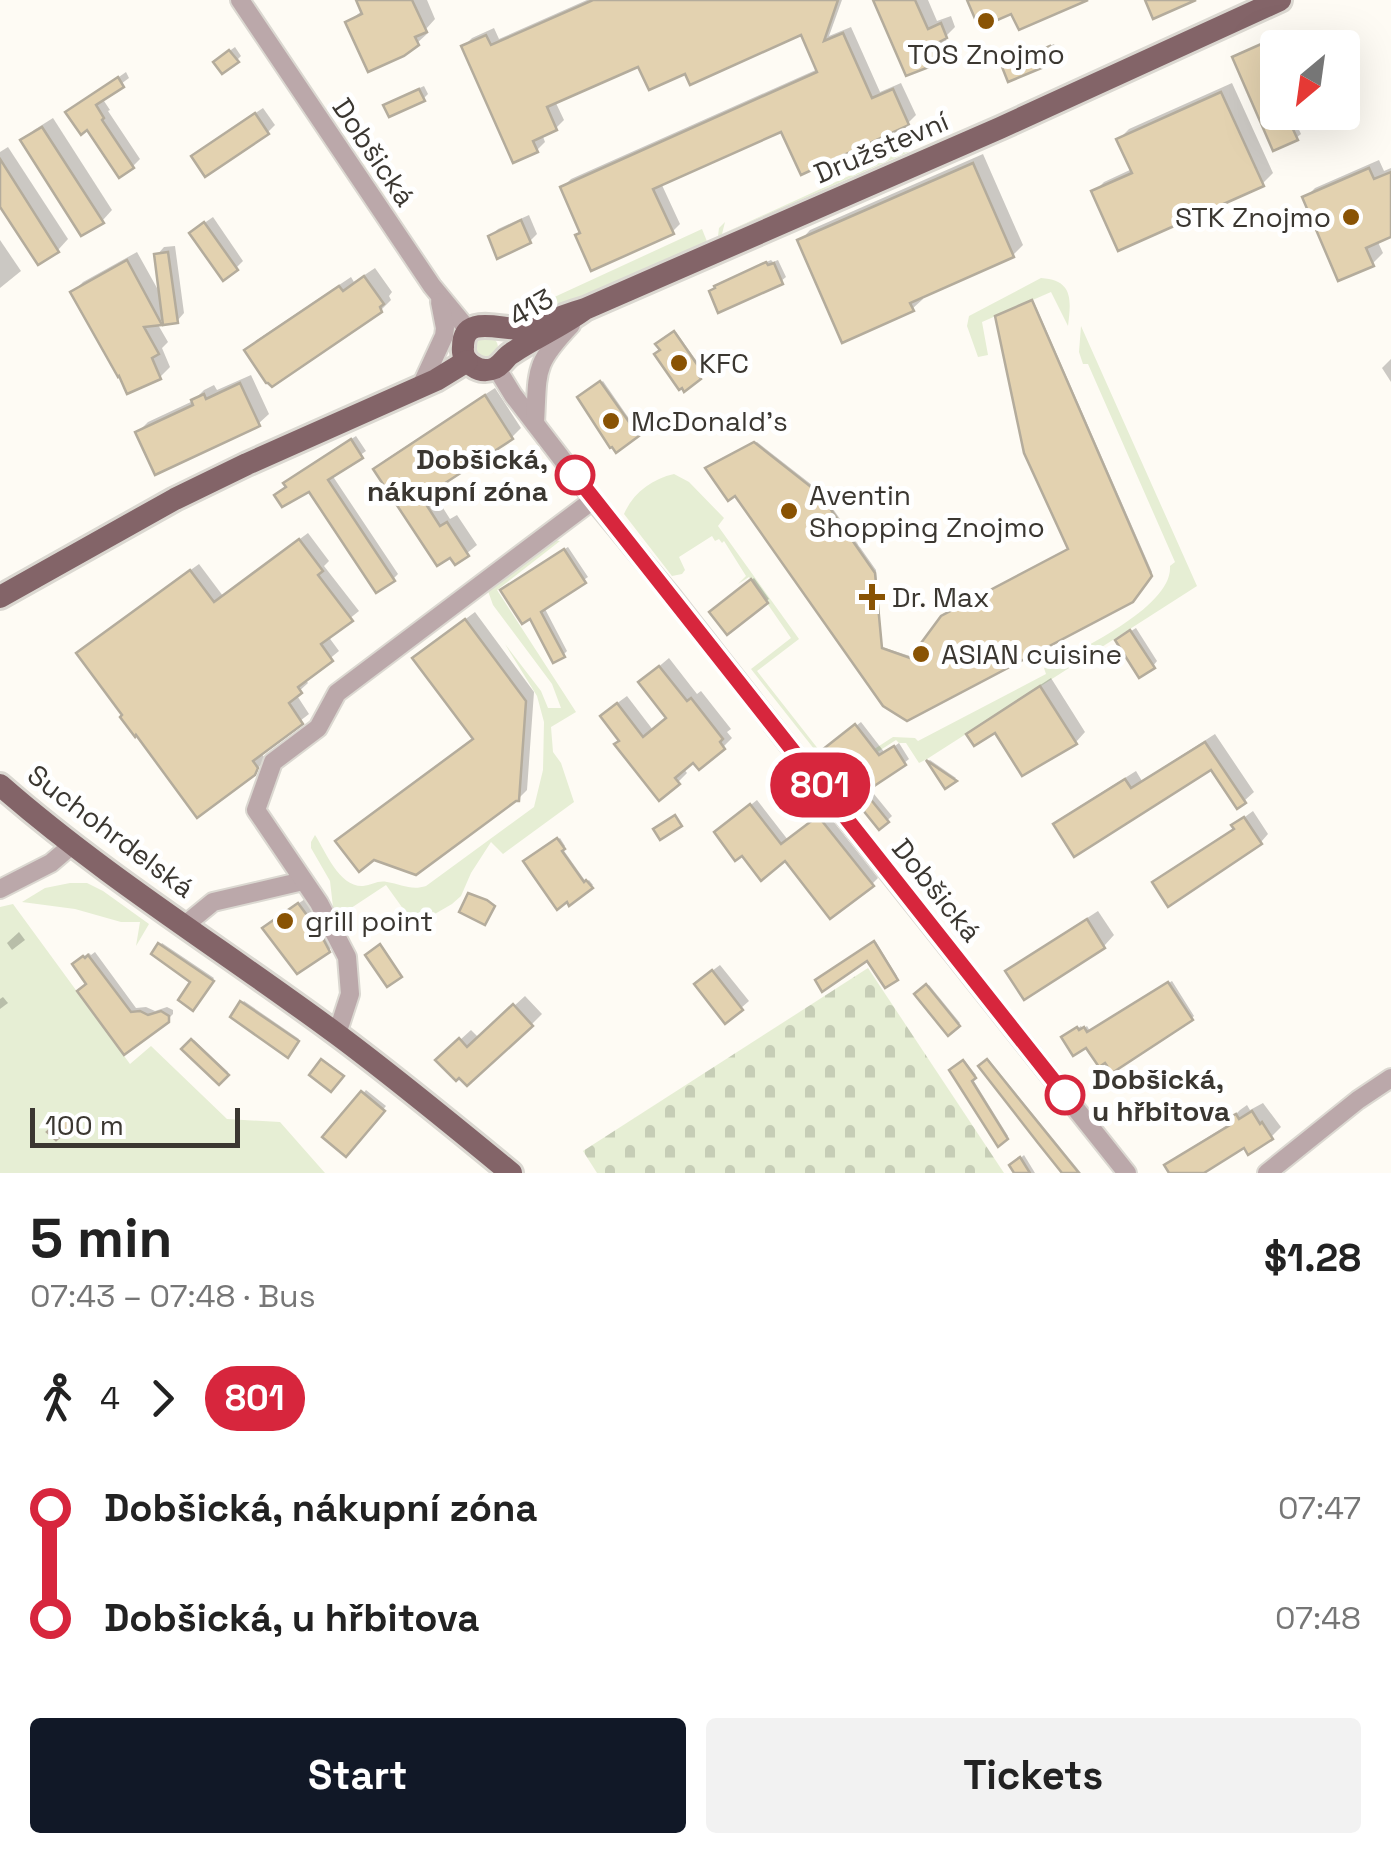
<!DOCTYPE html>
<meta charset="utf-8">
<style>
body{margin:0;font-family:"Space Grotesk",sans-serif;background:#f2f2f2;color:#222;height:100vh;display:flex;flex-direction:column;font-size:38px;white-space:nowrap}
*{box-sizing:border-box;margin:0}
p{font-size:32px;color:#767676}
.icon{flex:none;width:55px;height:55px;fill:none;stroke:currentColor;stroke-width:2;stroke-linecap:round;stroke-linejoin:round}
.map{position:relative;height:1173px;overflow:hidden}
.side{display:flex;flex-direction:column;background:#fff;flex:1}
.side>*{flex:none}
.badge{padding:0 20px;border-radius:32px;font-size:35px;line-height:65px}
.needle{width:65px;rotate:209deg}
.buttons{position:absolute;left:1260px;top:30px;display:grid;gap:20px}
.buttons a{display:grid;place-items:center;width:100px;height:100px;border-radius:10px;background:#fff;box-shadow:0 10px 40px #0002;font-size:50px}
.scale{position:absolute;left:30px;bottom:25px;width:210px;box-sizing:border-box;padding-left:10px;border:5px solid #3b3731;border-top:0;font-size:28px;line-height:35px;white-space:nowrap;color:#3b3731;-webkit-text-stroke:8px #fff;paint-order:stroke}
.map>.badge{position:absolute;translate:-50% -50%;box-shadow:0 0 0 5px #fff}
.legs{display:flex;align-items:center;gap:15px;height:110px;padding:0 30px;font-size:32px}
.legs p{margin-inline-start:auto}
.summary{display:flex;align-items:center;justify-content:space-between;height:170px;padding:0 30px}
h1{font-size:55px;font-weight:800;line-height:75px}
.button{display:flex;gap:20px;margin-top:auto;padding:20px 30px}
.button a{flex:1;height:115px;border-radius:10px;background:#111827;color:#fff;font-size:40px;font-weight:800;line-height:115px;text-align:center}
.button a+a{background:#f2f2f2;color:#222}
ul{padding:0 30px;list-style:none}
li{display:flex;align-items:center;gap:35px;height:110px;font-size:38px}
li i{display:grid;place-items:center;width:15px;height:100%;margin:0 12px;background:currentColor}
li i::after{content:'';width:25px;height:25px;margin:-12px;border:8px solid;border-radius:50%;background:#fff}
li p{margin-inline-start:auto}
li:first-child i{background:linear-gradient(#0000 50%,currentColor 0)}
li:last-child i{background:linear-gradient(currentColor 50%,#0000 0)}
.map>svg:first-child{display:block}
.green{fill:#e6eed4}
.cemetery{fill:url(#cemetery-stones)}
.shadow{fill:#0003}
.building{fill:#e3d2b0;stroke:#b4ac9c;stroke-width:2.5}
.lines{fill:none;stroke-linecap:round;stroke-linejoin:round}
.minor-casing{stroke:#dbd8d1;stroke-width:22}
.major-casing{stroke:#dbd8d1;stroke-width:28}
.minor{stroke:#bba8aa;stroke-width:18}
.major{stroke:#836468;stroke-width:22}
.line-1-casing{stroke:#fff;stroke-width:22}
.line-1{stroke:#d7263d;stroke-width:15}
.poi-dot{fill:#895304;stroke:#fff;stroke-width:4}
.stop-1-dot{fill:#fff;stroke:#d7263d;stroke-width:5}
.labels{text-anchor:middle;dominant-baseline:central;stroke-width:10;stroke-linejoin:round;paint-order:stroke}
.poi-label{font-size:28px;fill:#3b3731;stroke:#fff;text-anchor:start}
.street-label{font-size:28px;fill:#3b3731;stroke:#fff}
.stop-label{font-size:28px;font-weight:bold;fill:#3b3731;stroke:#fff;text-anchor:end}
</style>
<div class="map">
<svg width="1391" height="1173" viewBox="0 0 1391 1173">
<defs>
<pattern id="cemetery-stones" width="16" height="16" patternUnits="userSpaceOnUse" patternTransform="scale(2.5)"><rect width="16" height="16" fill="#e6eed4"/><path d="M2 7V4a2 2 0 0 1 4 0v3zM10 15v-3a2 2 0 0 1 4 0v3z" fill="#c6cdb6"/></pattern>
</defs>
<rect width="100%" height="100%" fill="#fefbf4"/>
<g class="green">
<path d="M901,143L909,147V152L718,236L719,228L725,222L722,234L886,159L891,147Z"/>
<path d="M702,229L708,244L537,319L528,316L511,317Z"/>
<path d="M1041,278C1074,280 1071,301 1068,326L1051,292L982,322L988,355L978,357L967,326L969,316Z"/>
<path d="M1081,326L1197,586L927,759L919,763L906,743H899L896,740L837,778L751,669L791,638L749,577L738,584L746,576L724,541L722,543L719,539L715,541L712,536L679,557L685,570L682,574L672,576L624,514C633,493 652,479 674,474L689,482L724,518L718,526L799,639L757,671L837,773L893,737L915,738L918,741L1046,674L1044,668C1077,651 1173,607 1170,566L1175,562L1088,364H1083L1079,352Z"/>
<circle cx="485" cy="348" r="13"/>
<path d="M554,540L560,541L497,590L576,712L551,727L553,752L561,763L574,802L503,854L491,842L471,873L461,896L452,904L421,922L415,913L409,917L386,885L339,916L333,907L330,881L311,848V842L315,835C326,852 339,887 363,886C372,885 378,880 387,882C401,884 411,891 426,886L534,807L543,770L544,722L537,696L505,644L541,691L548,708H561L552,684L493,605L488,591L490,587Z"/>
<path d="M70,883H87L103,891L149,924L136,946L140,922H121L75,909L22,902L45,888Z"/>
<path d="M13,904L130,1064L151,1046L227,1119L280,1122L325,1173H0V907Z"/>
</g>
<path class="cemetery" d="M868,968L1004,1173H597L583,1151Z"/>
<g class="shadow">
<path d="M359,0H427L435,19L426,29L428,33L417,43L348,22L363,10Z"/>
<path d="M587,0H842L829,36L851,27L880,92L901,83L916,115L908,123L782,128L661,183L680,224L672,232L582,231L563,187L571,179L818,69L802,32L686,70L640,63L555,101L564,120L556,128L542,134L545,142L537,150L464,46L472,38L494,28L499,39Z"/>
<path d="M875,0H928L937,21L951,16L955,27L945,37L950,50L941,59Z"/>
<path d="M1273,39L1278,49V64L1271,67L1278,81V112H1291L1301,134L1296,138L1235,58L1239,53Z"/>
<path d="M1054,44L1059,55L1055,60L1005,68L1009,63Z"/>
<path d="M235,47L241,56L237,60L220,58Z"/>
<path d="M126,72L129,78L102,98L110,110L108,111L140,159L133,166L69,112Z"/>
<path d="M1232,83L1273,173L1262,184L1094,192L1104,182L1132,169L1119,139L1129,129Z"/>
<path d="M424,86L428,94L423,99L386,105L391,101Z"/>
<path d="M263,108L275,125L267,133L194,156L201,149Z"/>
<path d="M53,118L112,210L102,221L24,140L34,130Z"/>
<path d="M8,147L68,239L58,250L38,262L0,203V152Z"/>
<path d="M983,154L1023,245L1013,255L921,295L923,299L912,309L800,241L810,230Z"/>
<path d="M1379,160L1384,171L1391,168V234L1377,240L1383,253L1372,264L1305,198L1315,188Z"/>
<path d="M529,215L537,234L530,241L490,236L498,229Z"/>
<path d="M213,217L243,261L236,268L200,226Z"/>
<path d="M0,240L21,271L0,288Z"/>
<path d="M175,246L184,313L177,321L165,319L157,323L168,342L162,348L170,367L160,377L73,292L83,282L137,252L162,297L157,255L164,247Z"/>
<path d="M771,260L773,262L778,260L786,277L781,281L712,292L721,282Z"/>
<path d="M375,268L392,292L389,296L391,300L381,310L247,350L257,340L351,277L354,282Z"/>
<path d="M1033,300L1152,572L1134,597L907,718L736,492L710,467L757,442L821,492L876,570L882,647L913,657L1071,549L999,315Z"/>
<path d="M676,332L703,370L698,373L701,376L685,388L659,345Z"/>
<path d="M1391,359V382L1382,368Z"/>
<path d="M251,375L269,414L258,424L138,432L148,422L193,401L204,390L214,385L217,390Z"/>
<path d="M603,381L639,433L617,450L580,398Z"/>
<path d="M495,388L521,428L512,437L431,489L450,519L457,515L477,545L456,562L376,469L385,460Z"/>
<path d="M356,436L366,451L332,475L398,574L393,579L310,489L291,479Z"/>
<path d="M308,533L329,561L324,566L359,611L328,636L339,651L305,679L308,683L296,694L309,714L260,752L265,758L262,764L253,773L87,645L199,564L223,596Z"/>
<path d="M568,547L588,577L544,607L567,651L563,655L507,586Z"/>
<path d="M754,578L769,599L727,631L712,612Z"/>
<path d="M475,612L534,692L527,790L518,799L374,857L476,738L424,650Z"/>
<path d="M1136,628L1157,661L1153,666L1123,636Z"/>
<path d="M669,658L697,694L701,691L731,729L727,732L732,738L723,747L693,760L683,768L687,773L678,782L622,740L612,707L627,696L653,730L668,717L650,674Z"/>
<path d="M1051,678L1085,732L1076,742L1023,773L995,729L970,734L979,725Z"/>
<path d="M861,722L885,753L899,743L909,759L904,763L830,746Z"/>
<path d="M1215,734L1254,792L1244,801L1212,767L1056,825L1066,815L1136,771L1142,781Z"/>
<path d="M929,760H930L956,778L946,785Z"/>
<path d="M874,794L892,816L880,827L862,804Z"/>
<path d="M757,800L788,840L826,812L878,878L872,884L786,858L724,826Z"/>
<path d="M1253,811L1268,834L1261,842L1169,904L1236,828L1234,825Z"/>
<path d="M560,838L565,846L562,848L586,882L589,880L593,885L570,902L526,862Z"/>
<path d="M305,899L326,926L335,943L329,950L271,922Z"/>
<path d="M1098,911L1114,935L1104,946L1008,972L1019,962Z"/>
<path d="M19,932L25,940L12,950L7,943Z"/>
<path d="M876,942L897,976L886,984L868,957L820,979Z"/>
<path d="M162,943L214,978L193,1008V982L154,953Z"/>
<path d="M95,952L136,1008L146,1007L155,1011L167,1007L173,1010V1014L167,1020L125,1051L89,983L80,959L89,953L91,955Z"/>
<path d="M720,965L749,1001L741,1008L704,977Z"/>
<path d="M1172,981L1194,1016L1191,1019L1087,1044L1067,1035L1081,1026L1083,1029L1087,1026L1090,1031Z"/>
<path d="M929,985L960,1023L948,1032L917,994Z"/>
<path d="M525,996L542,1014L532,1024L438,1060L471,1030L479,1038Z"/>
<path d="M3,997L8,1003L0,1009V999Z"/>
<path d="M244,1001L299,1039L288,1055L233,1016Z"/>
<path d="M194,1040L228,1072L219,1082L185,1049Z"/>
<path d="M989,1060L1081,1173H1066L981,1066Z"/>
<path d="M965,1061L976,1075L972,1078L1008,1136L999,1143L952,1071Z"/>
<path d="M366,1090L386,1106L346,1154L326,1137Z"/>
<path d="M1263,1103L1281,1127L1271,1137L1245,1145L1199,1173H1172L1167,1166L1178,1156L1232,1122L1230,1120L1240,1110L1247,1105L1250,1110Z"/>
<path d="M1024,1155L1035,1173H1018L1013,1165Z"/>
</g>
<g class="building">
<path d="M356,0H412L427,32L415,37L419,45L404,56L368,72L345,22L362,14Z"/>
<path d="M593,0H838L824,41L843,33L872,98L893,89L909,125L801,175L781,132L653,189L674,234L591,271L575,235L580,233L560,187L817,72L801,35L690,85L685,74L649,90L638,67L547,107L557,130L533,141L538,152L513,163L461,46L486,35L491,45Z"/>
<path d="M873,0H915L928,29L941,23L947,38L935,44L942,62L906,76Z"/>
<path d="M967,0H1088L1019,30L1011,14L979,28Z"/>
<path d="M1145,0H1196L1153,19Z"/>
<path d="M1268,41L1278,63V67L1267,71L1278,94V112H1285L1298,140L1273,151L1232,57Z"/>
<path d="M1050,46L1056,62L1008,82L1002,67Z"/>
<path d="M229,50L239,62L222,74L213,62Z"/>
<path d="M118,77L124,87L96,105L104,118L102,120L134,168L119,178L87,130L81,135L65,112Z"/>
<path d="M419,89L425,101L389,117L383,105Z"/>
<path d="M1221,92L1264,186L1118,251L1091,191L1132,173L1116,139Z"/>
<path d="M255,113L269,134L205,177L191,156Z"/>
<path d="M42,127L104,223L81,236L20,140Z"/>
<path d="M0,159L59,252L38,265L0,207Z"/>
<path d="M973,163L1014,257L910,303L914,311L842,343L797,240Z"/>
<path d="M1369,168L1374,179L1391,172V237L1366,248L1374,266L1338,281L1302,197Z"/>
<path d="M521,220L531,243L497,259L488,236Z"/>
<path d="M204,222L238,270L223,281L189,233Z"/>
<path d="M168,252L178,323L163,325L154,254Z"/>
<path d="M127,260L162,325L144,327L159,354L152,358L161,379L127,394L119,376L118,377L70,292Z"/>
<path d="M766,262L768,265L774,263L783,284L718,313L709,291L715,288L714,286Z"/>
<path d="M364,276L384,304L380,307L382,312L272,387L268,383H266L244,350L339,286L343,291Z"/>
<path d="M1032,300L1152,576L1133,602L907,721L883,706L735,496L728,501L705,468L754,442L820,494L875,573L882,648L910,658L941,616L1068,549L1024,453L995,316Z"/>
<path d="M674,331L703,373L699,376L701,379L684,392L682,388L679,390L654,354L660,350L655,344Z"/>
<path d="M600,381L639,436L616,453L612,447L610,448L577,397Z"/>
<path d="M240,383L260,426L155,475L135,432L193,405L191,400L204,394L206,399Z"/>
<path d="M485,395L513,439L422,498L440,526L447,522L469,556L455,565L450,558L437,566L373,469Z"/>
<path d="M351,439L363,458L328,480L395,581L376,593L309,492L282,507L274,495L286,487L283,483Z"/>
<path d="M299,539L323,571L318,575L353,621L321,644L333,661L298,687L302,693L289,703L303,724L253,761L258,768L255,775L197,818L136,735L135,737L120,717L122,715L76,653L190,570L214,602Z"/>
<path d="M564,549L586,583L541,612L565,657L553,663L530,619L522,624L500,590Z"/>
<path d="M751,579L768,603L727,635L709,612Z"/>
<path d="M465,619L526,701L519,801H516L416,875L374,860L359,872L335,841L473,739L412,658Z"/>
<path d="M1130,630L1155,668L1139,678L1115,640Z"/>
<path d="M659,666L687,701L691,698L723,739L720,742L725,749L699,770L693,763L675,778L680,784L659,801L614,744L619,741L600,716L617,703L643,737L666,718L638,682Z"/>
<path d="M1040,686L1077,744L1022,776L995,733L974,746L966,734Z"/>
<path d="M855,724L879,755L894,746L906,765L859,796L822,750Z"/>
<path d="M1205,742L1246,803L1237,809L1211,770L1074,857L1053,824L1125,779L1131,788Z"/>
<path d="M926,760L957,781L945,789Z"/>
<path d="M868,796L889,822L879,830L858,804Z"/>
<path d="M750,804L781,844L818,816L874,886L830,919L785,861L761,881L742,856L735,861L714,832Z"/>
<path d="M675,815L682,826L660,840L653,829Z"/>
<path d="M1244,817L1262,844L1168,907L1152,882L1234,829L1231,825Z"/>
<path d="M557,838L565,849L562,851L584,882L586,880L593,888L569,906L567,902L557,910L523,861Z"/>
<path d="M468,893L487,900L495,906L485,925L459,912Z"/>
<path d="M298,903L320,933L330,952L297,974L262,928Z"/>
<path d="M1087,919L1105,948L1024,1000L1005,971Z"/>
<path d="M874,941L898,980L885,988L867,961L822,992L815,980Z"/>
<path d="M158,943L214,981L193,1011L178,1000L190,982L151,954Z"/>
<path d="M380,944L402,977L387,987L365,955Z"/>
<path d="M88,955L131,1012L140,1011L148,1015L161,1011L169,1016V1022L124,1055L77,991L86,984L72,964L83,956L85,958Z"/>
<path d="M712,970L743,1010L725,1024L694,984Z"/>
<path d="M1168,982L1193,1020L1112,1073L1105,1063L1099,1067L1086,1048L1073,1056L1061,1037L1077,1027L1079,1030L1084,1027L1087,1032Z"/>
<path d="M926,984L960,1026L948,1036L914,994Z"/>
<path d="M240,1001L299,1041L288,1058L230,1017Z"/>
<path d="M513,1004L533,1026L467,1086L459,1078L456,1081L435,1060L459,1038L467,1047Z"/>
<path d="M191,1039L229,1075L219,1085L181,1049Z"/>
<path d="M321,1059L344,1076L331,1092L309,1075Z"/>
<path d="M987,1059L1015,1094L1079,1173H1062L1038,1143L978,1066Z"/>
<path d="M963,1060L976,1078L972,1081L1008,1139L998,1147L949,1070Z"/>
<path d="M361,1091L385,1111L346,1157L322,1137Z"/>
<path d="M1252,1111L1260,1124L1262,1122L1273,1139L1248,1155L1244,1148L1204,1173H1169L1164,1165L1230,1125L1227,1119L1236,1114L1239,1119Z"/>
<path d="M63,1117L72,1126L56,1140L47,1132Z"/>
<path d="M1020,1157L1030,1173H1014L1009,1165Z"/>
</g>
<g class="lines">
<defs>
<g id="minor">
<path d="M240,0L432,286L469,331"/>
<path d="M496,367L513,395L601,510L672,596L874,855L1127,1173"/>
<path d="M421,386L444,336L445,328L440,302"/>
<path d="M535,423C538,370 533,365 571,325"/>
<path d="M0,889L51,863L72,845"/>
<path d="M185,925L213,902L303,881"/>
<path d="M337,1034L350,994L347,957L319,903L256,810L273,762L318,728L337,693L593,500"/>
<path d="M1267,1173L1358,1100L1391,1078"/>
</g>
<g id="major">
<path d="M585,309C562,326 536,337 512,353C505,357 503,364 495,368C488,371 480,371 473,366C466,362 462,355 463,347C463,311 506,333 526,328C546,323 565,315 585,309L1000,128L1280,0"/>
<path d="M0,597L175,499L247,464L436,380L467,361"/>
<path d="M0,785C105,877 225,951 338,1035C397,1079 454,1126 511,1173"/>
</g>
</defs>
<use href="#minor" class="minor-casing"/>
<use href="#major" class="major-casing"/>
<use href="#minor" class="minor"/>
<use href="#major" class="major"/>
</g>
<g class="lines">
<defs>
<path id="line-1" d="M575,475L1065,1095"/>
</defs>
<use href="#line-1" class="line-1-casing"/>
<use href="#line-1" class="line-1"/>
</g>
<g class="poi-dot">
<circle cx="986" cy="21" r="10"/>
<circle cx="1351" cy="217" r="10"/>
<circle cx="679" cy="363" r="10"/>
<circle cx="611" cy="421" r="10"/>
<circle cx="789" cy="511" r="10"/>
<path d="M867 582h10v10h10v10h-10v10h-10v-10h-10v-10h10z"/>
<circle cx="921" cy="654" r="10"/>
<circle cx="285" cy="921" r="10"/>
</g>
<g class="stop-1-dot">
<circle cx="575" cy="475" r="18"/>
<circle cx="1065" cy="1095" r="18"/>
</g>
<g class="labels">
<g class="poi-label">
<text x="986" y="54" text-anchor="middle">TOS Znojmo</text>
<text x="1331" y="217" text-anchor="end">STK Znojmo</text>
<text x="699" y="363">KFC</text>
<text x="631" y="421">McDonald's</text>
<text x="809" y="495">Aventin<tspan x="809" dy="32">Shopping Znojmo</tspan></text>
<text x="892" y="597">Dr. Max</text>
<text x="941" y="654">ASIAN cuisine</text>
<text x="305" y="921">grill point</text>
</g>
<g class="street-label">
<text transform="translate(881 147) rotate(-23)">Družstevní</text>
<text transform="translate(374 152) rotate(56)">Dobšická</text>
<text transform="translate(531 307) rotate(-30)">413</text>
<text transform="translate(111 831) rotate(37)">Suchohrdelská</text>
<text transform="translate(937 890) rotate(51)">Dobšická</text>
</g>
<g class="stop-label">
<text x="548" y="459">Dobšická,<tspan x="548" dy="32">nákupní zóna</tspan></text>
<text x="1092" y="1079" text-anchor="start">Dobšická,<tspan x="1092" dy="32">u hřbitova</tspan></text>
</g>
</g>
</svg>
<div class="buttons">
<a><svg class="needle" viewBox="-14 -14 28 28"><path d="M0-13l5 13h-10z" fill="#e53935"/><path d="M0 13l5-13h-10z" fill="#767676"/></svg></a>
</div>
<div class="scale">100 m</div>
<b class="badge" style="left:820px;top:785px;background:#d7263d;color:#fff">801</b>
</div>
<section class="side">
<div class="summary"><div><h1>5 min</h1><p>07:43 – 07:48 · Bus</p></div><b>$1.28</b></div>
<div class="legs"><svg class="icon" aria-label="walk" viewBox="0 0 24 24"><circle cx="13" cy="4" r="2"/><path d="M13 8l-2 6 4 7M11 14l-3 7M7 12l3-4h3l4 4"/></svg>4<svg class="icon" aria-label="forward" viewBox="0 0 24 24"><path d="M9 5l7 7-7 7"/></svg><b class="badge" style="background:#d7263d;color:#fff">801</b></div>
<ul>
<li><i style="color:#d7263d"></i><b>Dobšická, nákupní zóna</b><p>07:47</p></li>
<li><i style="color:#d7263d"></i><b>Dobšická, u hřbitova</b><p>07:48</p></li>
</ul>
<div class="button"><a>Start</a><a>Tickets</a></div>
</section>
